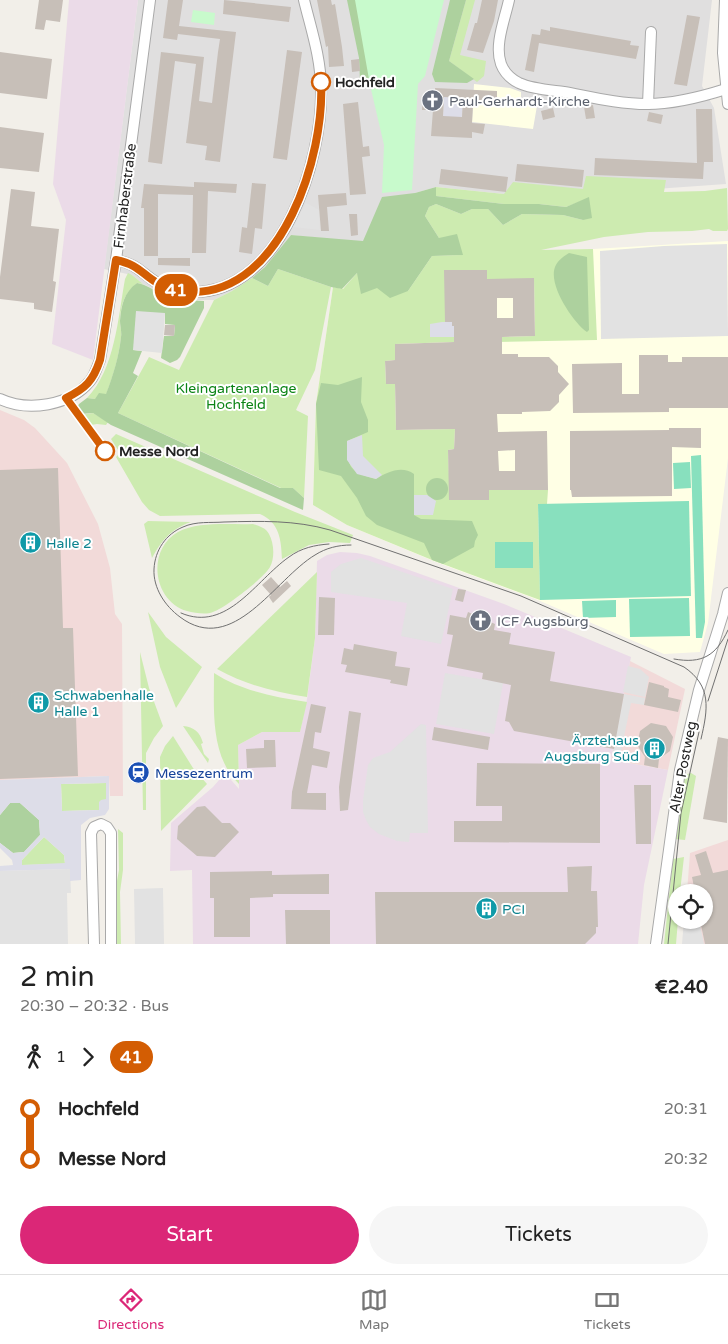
<!DOCTYPE html>
<meta charset="utf-8">
<style>
body{margin:0;font-family:"Varela Round",sans-serif;background:#f6f6f6;color:#222;height:100vh;display:flex;flex-direction:column;font-size:19px;white-space:nowrap}
*{box-sizing:border-box;margin:0}
p{font-size:16px;color:#767676}
.icon{flex:none;width:28px;height:28px;fill:none;stroke:currentColor;stroke-width:2;stroke-linecap:round;stroke-linejoin:round}
.map{position:relative;height:944px;overflow:hidden}
.drawer{display:flex;flex-direction:column;background:#fff;flex:1}
.drawer>*{flex:none}
.badge{padding:0 10px;border-radius:16px;font-size:18px;line-height:32px}
.controls{position:absolute;left:668px;top:884px;display:grid;gap:10px}
.controls a{display:grid;place-items:center;width:45px;height:45px;border-radius:50%;background:#fff;box-shadow:0 1px 4px #0004;font-size:25px}
.map>.badge{position:absolute;translate:-50% -50%;box-shadow:0 0 0 2px #fff}
.legs{display:flex;align-items:center;gap:8px;height:55px;padding:0 20px;font-size:16px}
.legs p{margin-inline-start:auto}
.headline{display:flex;align-items:center;justify-content:space-between;height:85px;padding:0 20px}
h1{font-size:28px;font-weight:600;line-height:38px}
.button{display:flex;gap:10px;margin-top:auto;padding:10px 20px}
.button a{flex:1;height:58px;border-radius:30px;background:#db2777;color:#fff;font-size:20px;font-weight:600;line-height:58px;text-align:center}
.button a+a{background:#f6f6f6;color:#222}
ul{padding:0 20px;list-style:none}
li{display:flex;align-items:center;gap:18px;height:50px;font-size:19px}
li i{display:grid;place-items:center;width:8px;height:100%;margin:0 6px;background:currentColor}
li i::after{content:'';width:12px;height:12px;margin:-6px;border:4px solid;border-radius:50%;background:#fff}
li p{margin-inline-start:auto}
li:first-child i{background:linear-gradient(#0000 50%,currentColor 0)}
li:last-child i{background:linear-gradient(currentColor 50%,#0000 0)}
.tabs{display:flex;justify-content:space-around;align-items:center;height:70px;border-top:1px solid #e0e0e0;background:#fff;font-size:14px;color:#767676}
.tabs a{display:grid;justify-items:center;gap:2px}
.tabs .active{color:#db2777}
.map>svg:first-child{display:block}
.residential{fill:#e0dfdf}
.commercial{fill:#f2dad9}
.industrial{fill:#ebdbe8}
.education{fill:#ffffe5}
.grass{fill:#cdebb0}
.forest{fill:#add19e}
.park{fill:#c8facc}
.pitch{fill:#88e0be}
.parking{fill:#e2e2e2}
.plaza{fill:#dddde8;fill-rule:evenodd}
.building{fill:#c7bfb8;fill-rule:evenodd}
.lines{fill:none;stroke-linecap:round;stroke-linejoin:round}
.minor-casing{stroke:#a9a9a9;stroke-width:12}
.minor{stroke:#fff;stroke-width:10}
.tram{stroke:#707070;stroke-width:1}
.line-1-casing{stroke:#fff;stroke-width:11}
.line-1{stroke:#d35d03;stroke-width:8}
.stop-1-dot{fill:#fff;stroke:#d35d03;stroke-width:2.5}
.labels{text-anchor:middle;dominant-baseline:central;stroke-width:4;stroke-linejoin:round;paint-order:stroke}
.stop-label{font-size:14px;font-weight:bold;fill:#222;stroke:#fff;text-anchor:start}
.worship-label{font-size:14px;fill:#5b616d;stroke:#fff;text-anchor:start}
.street-label{font-size:14px;fill:#222;stroke:#fff}
.park-label{font-size:14px;fill:#0c8416;stroke:#fff}
.culture-label{font-size:14px;fill:#0d838f;stroke:#fff;text-anchor:start}
.transit-label{font-size:14px;fill:#164399;stroke:#fff;text-anchor:start}
</style>
<div class="map">
<svg width="728" height="944" viewBox="0 0 728 944">
<rect width="100%" height="100%" fill="#f2efe9"/>
<path class="residential" d="M138,0H712L702,86L714,108L726,184L585,194H504L436,187L415,193L363,242L291,235L265,267L252,278L232,291L214,300H182L165,295L143,284L132,275L104,269Z"/>
<g class="commercial">
<path d="M0,410L24,420L35,428L67,463L98,524L110,568L115,614L122,624L123,796H110L109,776L0,780Z"/>
<path d="M630,661L685,689L668,770L611,760Z"/>
<path d="M728,840V944H683L684,920H704V892H687L690,853Z"/>
</g>
<g class="industrial">
<path d="M69,0H138L93,360L52,344L66,220L53,184Z"/>
<path d="M340,552L357,553L370,556L504,604L631,657L611,760L668,770L644,885L638,944H193L192,870L170,871L171,823L213,787L225,773L239,789L238,745L262,732H300L307,699L315,638L317,561L327,555Z"/>
</g>
<g class="education">
<path d="M474,84L510,88L521,92V98L538,100L533,129L472,122Z"/>
<path d="M728,241V458L708,623L700,652L664,654L533,598L436,562L347,525L313,505L316,404L333,287L408,291L432,256L593,249Z"/>
</g>
<g class="grass">
<path d="M466,0H475L460,55L486,61L484,76L477,82L449,61Z"/>
<path d="M586,176L666,180L664,192L705,191L727,188L728,229L727,231H713L709,229L692,231L648,232L604,237L541,250L593,249L597,340L496,342V337L535,336L534,279H487V270H445L446,322L441,324L430,337H454V342L395,344V360L385,361L386,384H395L396,430L455,429L454,449L448,450L450,500H488L489,490H548L547,504L538,505L540,600L432,560L347,525L313,505L316,404L333,287L343,289L357,273L377,287L408,291L432,256L462,255L439,238L425,216L429,207L436,204L461,214L472,209H488L503,225L522,214L563,215L583,220L589,198L566,207L539,204H504L436,196V187L504,194L513,182L583,189Z"/>
<path d="M278,269L331,287L315,370L296,410L308,416L304,498L293,488H281L118,413L149,357L179,370L214,300L232,291L252,278L268,286Z"/>
<path d="M128,273L132,275L143,284L137,283C124,294 121,304 120,321C120,327 122,332 121,337C119,357 113,376 106,395L95,399L87,398C115,369 118,318 125,279Z"/>
<path d="M93,413L108,422L106,425L97,424L91,425L81,415Z"/>
<path d="M116,434L295,512L353,535L350,543L329,542L309,545L282,559C281,540 280,523 260,514L160,516L149,510L142,502L116,457L120,453L111,439Z"/>
<path d="M148,521L191,522C171,529 162,540 152,558L144,524Z"/>
<path d="M253,524C259,526 266,528 269,534C274,543 275,558 270,567C264,578 225,608 213,612C206,615 195,613 187,611C153,601 146,550 178,532C199,521 230,525 253,524Z"/>
<path d="M317,572L315,638L307,697C275,692 246,685 217,669Z"/>
<path d="M148,612L166,637L202,667L176,708L160,667Z"/>
<path d="M140,652L149,688L163,726L154,738L146,753V810H143Z"/>
<path d="M214,673C242,691 274,697 307,702L300,732H262L238,745L239,784C210,756 214,710 214,673Z"/>
<path d="M183,726C194,727 200,732 203,743L201,744L204,754L209,759L208,763Z"/>
<path d="M173,736L193,768L207,784L161,831L160,757L165,746Z"/>
<path d="M691,773L696,776L685,840L675,839L684,775Z"/>
<path d="M106,783V800L99,810L62,811L61,784Z"/>
<path d="M118,829L123,833V870L120,892L121,944H116L115,892L119,870Z"/>
<path d="M44,837L64,855L65,864L22,865V860Z"/>
<path d="M684,857L680,892H676V920H678L676,944H664L673,859Z"/>
</g>
<g class="forest">
<path d="M347,0H368L374,83L360,81L359,58Z"/>
<path d="M450,0H466L449,61L474,79L467,83L435,82L432,74Z"/>
<path d="M436,187V196L504,204H539L566,207L589,197L592,218L583,220L563,215L522,214L503,225L488,209H472L461,214L436,204L429,207L425,216L439,238L457,234L463,255L432,256L408,291L390,298L377,288L361,294L357,273L342,289L331,287L278,269L268,286L252,278L265,267L291,235L363,241L382,197L415,193Z"/>
<path d="M569,253L587,257L589,330L587,332C573,322 548,285 555,267C558,260 563,257 569,253Z"/>
<path d="M137,283C146,284 154,291 163,294C176,300 189,300 204,301V308L180,357L177,360L170,363L161,358L164,336H174L175,325L165,324V313L133,350L142,351L133,373L138,376L118,413L280,488H293L304,498L303,510L111,425L93,413L81,414L77,408L79,404L87,398L95,399L99,393L106,394C113,376 119,356 121,337C122,332 120,326 120,321C121,306 124,292 137,283Z"/>
<path d="M362,377L361,402L368,420V432L347,441C347,468 350,472 376,479C387,472 402,465 414,474V515L421,519L472,521L478,535L475,541L474,547L443,564L432,560L424,543L377,525L366,516L357,498L341,476L319,470L316,404L321,383L338,385Z"/>
<circle cx="437" cy="489" r="11"/>
<path d="M10,803H20L39,820L40,835L24,852L13,853L0,843V815Z"/>
</g>
<g class="park">
<path d="M355,0H444L425,76L418,84L412,190L382,193L384,145L370,85Z"/>
<path d="M193,10L215,13L214,25L191,22Z"/>
</g>
<g class="pitch">
<path d="M701,455L705,622L702,638H696L691,456Z"/>
<path d="M690,462L691,488L674,489L673,463Z"/>
<path d="M689,501L691,596L540,600L538,504Z"/>
<rect x="495" y="542" width="38" height="26"/>
<path d="M689,598L690,636L630,637L629,599Z"/>
<path d="M616,600V617L583,618L582,601Z"/>
</g>
<g class="parking">
<path d="M306,203L319,210L320,230L293,227Z"/>
<path d="M727,244L728,336L601,339L600,251L664,246Z"/>
<path d="M136,311L165,313L162,353L133,350Z"/>
<path d="M361,558L453,589L441,644L401,636L407,603L331,592V572L341,564Z"/>
<path d="M628,666L640,669L649,677L645,697L623,692Z"/>
<path d="M445,673L503,683L494,734L436,724Z"/>
<path d="M624,694L645,698L644,705L631,703L621,751L641,754L640,760L612,756Z"/>
<path d="M421,724L426,725L428,833H410L409,842L397,841L379,834L370,827L366,820L363,812V800L368,765L373,758L390,752Z"/>
<path d="M70,869L71,893H67L68,944H0V871Z"/>
<path d="M163,888L164,944H135L134,889Z"/>
<path d="M684,920H699L704,944H682Z"/>
</g>
<g class="plaza">
<path d="M444,97L463,98L461,124L443,123Z"/>
<path d="M442,322H452L456,326L457,337H430V324Z"/>
<path d="M362,435L363,456L382,475L376,479L357,474L347,460V441Z"/>
<path d="M414,495H427L436,501L433,515H414Z"/>
<path d="M109,776V809L105,815L90,818L81,825V880L70,881V869L0,871V866L13,865L12,860L0,848V843L13,853L24,852L40,835L39,820L20,803H10L0,815V780ZM106,783V799L101,800L99,802V810L62,811L61,784ZM44,837L64,855L65,863L22,865V860Z"/>
</g>
<g class="building">
<path d="M39,0H63L60,22L46,20L44,30L35,29Z"/>
<path d="M168,0H183L179,26L236,32L220,162L205,160L207,146L186,143L196,64L175,61L162,164L148,162L161,52L204,57L199,101L212,103L218,52L220,39L178,34L177,40L163,38Z"/>
<path d="M224,0L291,7L289,22L223,14Z"/>
<path d="M317,0H331L332,5L335,4L342,47L344,66L329,67L328,46L326,47Z"/>
<path d="M482,0H498L494,21L483,53L467,50L475,23H477Z"/>
<path d="M687,15L700,17L687,86L674,84Z"/>
<path d="M550,27L631,41L630,45L639,46L636,59L539,43L534,72L525,70L532,34L540,35L541,29L550,31Z"/>
<path d="M287,50L302,52L287,160L273,158Z"/>
<path d="M0,52L52,59L47,99L0,93Z"/>
<path d="M359,59L360,71L352,72L351,60Z"/>
<path d="M435,88L497,91V105H473L472,123L485,124L483,134L472,132V138L431,136L433,110H422L423,96L435,97ZM444,97L463,98L462,117L443,116Z"/>
<path d="M358,102L363,147L369,146L370,156L362,157L366,194L350,195L343,104Z"/>
<path d="M593,105L595,118L586,119L584,107Z"/>
<path d="M553,108L555,117L543,120L541,111Z"/>
<path d="M696,109H712L713,162H704L703,179L594,175L595,158L697,163Z"/>
<path d="M649,112L663,115L661,124L647,121Z"/>
<path d="M0,127L44,133L39,172L0,168Z"/>
<path d="M517,164L584,170L582,187L515,181Z"/>
<path d="M441,169L508,177L506,192L439,184Z"/>
<path d="M194,182L237,184L236,193L208,191L206,253H192L193,195L158,194V256H144V208H141L144,184L194,187Z"/>
<path d="M252,183L266,184L262,229L255,228L252,254L239,252L242,227L247,228Z"/>
<path d="M11,189L35,192L31,226L59,229L53,281L56,282L52,312L34,309V303L0,299V277Z"/>
<path d="M346,193L347,205L327,207L329,231H321L318,195Z"/>
<path d="M349,214H357L358,235L351,236Z"/>
<path d="M158,258H190V266L158,265Z"/>
<path d="M444,270H487V279L534,278L535,336L502,337V354H518V357H549L558,366V372L569,384L559,395V402L550,411L522,412V414H497L498,432L547,431L548,490H489V500H449L448,450L454,449L455,429L396,430L395,384H386L385,361L395,360V344L454,342V326H452V322H445ZM497,298H513V318H497ZM515,450V471H499L498,451Z"/>
<path d="M165,325H175L174,336L164,335Z"/>
<path d="M639,355H668V362H682V357H728V408H669V412L573,413L572,364L622,363V394H639Z"/>
<path d="M669,428H701V448L672,447V496L572,497L571,490H570V431L669,430Z"/>
<path d="M58,468L63,628H73L78,776L0,779V470Z"/>
<path d="M271,577L280,587L287,581L291,586L273,603L269,597L271,595L262,585Z"/>
<path d="M458,589L466,590L463,602L455,600Z"/>
<path d="M319,597L335,598L334,635H318Z"/>
<path d="M468,612L495,624L494,630L511,633L509,644L555,652L550,681L624,694L614,749L514,731L509,722L505,721L511,685L482,679L483,673L447,666L453,635L447,634L450,615L466,618Z"/>
<path d="M354,644L397,652L395,666L410,668L407,686L390,683L391,680L345,672L347,665L341,664L344,648L353,650Z"/>
<path d="M649,682L664,686V687L669,689L668,697L681,700L678,712L644,705Z"/>
<path d="M311,704L326,707L321,733L315,732L313,748L330,752L327,768L312,765L307,793H326V810L291,809L292,792Z"/>
<path d="M349,711L361,713L348,810L340,811L339,787Z"/>
<path d="M651,723L666,726L673,737L670,751L659,759L658,768L644,765L645,757L637,745L640,731Z"/>
<path d="M434,727L490,737L488,750L432,740Z"/>
<path d="M718,737L728,739L727,823L703,819Z"/>
<path d="M264,740H275L276,767L247,768L246,749L264,748Z"/>
<path d="M477,763L600,764V843L454,842V821H502V806H476Z"/>
<path d="M634,785H651V844H636Z"/>
<path d="M205,806L222,823H230L239,832L215,857L197,856L177,839L178,826L197,807Z"/>
<path d="M706,851L713,873L728,870V944H705L700,920H704V892H695L692,877L701,875L695,855Z"/>
<path d="M592,866L591,891H597L598,927H596V933L585,944H376L375,892H568L567,867Z"/>
<path d="M272,871V875L329,874V894H273V897L250,898V937H214V898H210V872Z"/>
<path d="M285,910H330V944H286Z"/>
</g>
<g class="lines">
<defs>
<g id="minor">
<path d="M509,0C505,19 494,45 501,64C504,72 511,79 519,83C532,89 549,90 564,92C591,97 619,104 647,104C674,104 701,97 726,89"/>
<path d="M725,0L723,53L728,104"/>
<path d="M648,104L651,32"/>
<path d="M116,260C140,265 140,273 159,284C168,289 180,291 191,292C281,295 323,160 321,89C321,58 311,29 304,0"/>
<path d="M0,399C28,412 70,406 90,381C95,375 97,367 100,360L116,260L150,0"/>
<path d="M94,944L91,833L94,827L101,824L107,827L111,833V944"/>
<path d="M656,944L680,770L699,690L723,614L728,593"/>
</g>
</defs>
<use href="#minor" class="minor-casing"/>
<use href="#minor" class="minor"/>
<g class="tram">
<path d="M351,545C338,545 326,548 315,555C275,579 233,657 180,617C165,606 153,588 154,569C155,550 166,534 183,527C196,521 211,523 224,522C261,521 295,520 330,530L521,596L684,667C712,686 708,709 701,739"/>
<path d="M181,613C227,633 256,580 289,557C301,548 315,545 329,544"/>
<path d="M674,659C702,664 716,656 728,630"/>
<path d="M708,701L728,639"/>
<path d="M668,944L681,813L699,732"/>
</g>
</g>
<g class="lines">
<defs>
<path id="line-1" d="M105,451L66,398C86,388 93,381 100,360L116,260C140,265 141,274 159,284C169,289 181,292 192,292C283,293 325,154 321,82"/>
</defs>
<use href="#line-1" class="line-1-casing"/>
<use href="#line-1" class="line-1"/>
</g>
<defs>
<symbol id="church-disc" viewBox="-11 -11 22 22"><circle r="9.5" fill="#6b7280" stroke="#fff"/><path d="M-1.2-6h2.4v3.5h3.3v2.4h-3.3V6h-2.4V-.1h-3.3v-2.4h3.3Z" fill="#fff"/></symbol>
<symbol id="building-disc" viewBox="-11 -11 22 22"><circle r="9.5" fill="#0f9aa8" stroke="#fff"/><path d="M-4-6H4V6H1V3H-1V6H-4ZM-2.5-4.3h1.7v1.8h-1.7ZM.8-4.3h1.7v1.8H.8ZM-2.5-1h1.7V.8h-1.7ZM.8-1h1.7V.8H.8Z" fill="#fff"/></symbol>
<symbol id="station-disc" viewBox="-11 -11 22 22"><circle r="9.5" fill="#1a4fb4" stroke="#fff"/><path d="M-3-6H3Q5-6 5-4V2Q5 4 3 4L4.5 6H3L1.5 4h-3L-3 6H-4.5L-3 4Q-5 4-5 2V-4Q-5-6-3-6ZM-3.5-4v3h7v-3ZM-3.5 1v1.5H-2V1ZM2 1v1.5H3.5V1Z" fill="#fff"/></symbol>
</defs>
<g fill-rule="evenodd">
<use href="#church-disc" x="420" y="88" width="25" height="25"/>
<use href="#building-disc" x="18" y="530" width="25" height="25"/>
<use href="#church-disc" x="468" y="608" width="25" height="25"/>
<use href="#building-disc" x="26" y="690" width="25" height="25"/>
<use href="#building-disc" x="642" y="736" width="25" height="25"/>
<use href="#station-disc" x="126" y="760" width="25" height="25"/>
<use href="#building-disc" x="474" y="896" width="25" height="25"/>
</g>
<g class="stop-1-dot">
<circle cx="321" cy="82" r="9"/>
<circle cx="105" cy="451" r="9"/>
</g>
<g class="labels">
<g class="stop-label">
<text x="335" y="82">Hochfeld</text>
<text x="119" y="451">Messe Nord</text>
</g>
<g class="worship-label">
<text x="449" y="101">Paul-Gerhardt-Kirche</text>
<text x="497" y="621">ICF Augsburg</text>
</g>
<g class="street-label">
<text transform="translate(125 196) rotate(-83)">Firnhaberstraße</text>
<text transform="translate(683 767) rotate(-79)">Alter Postweg</text>
</g>
<g class="park-label">
<text x="236" y="388">Kleingartenanlage<tspan x="236" dy="16">Hochfeld</tspan></text>
</g>
<g class="culture-label">
<text x="46" y="543">Halle 2</text>
<text x="54" y="695">Schwabenhalle<tspan x="54" dy="16">Halle 1</tspan></text>
<text x="639" y="740" text-anchor="end">Ärztehaus<tspan x="639" dy="16">Augsburg Süd</tspan></text>
<text x="502" y="909">PCI</text>
</g>
<g class="transit-label">
<text x="155" y="773">Messezentrum</text>
</g>
</g>
</svg>
<div class="controls">
<a><svg class="icon" aria-label="locate" viewBox="0 0 24 24"><circle cx="12" cy="12" r="6"/><path d="M12 2v4M12 18v4M2 12h4M18 12h4"/></svg></a>
</div>
<b class="badge" style="left:176px;top:290px;background:#d35d03;color:#fff">41</b>
</div>
<section class="drawer">
<div class="headline"><div><h1>2 min</h1><p>20:30 – 20:32 · Bus</p></div><b>€2.40</b></div>
<div class="legs"><svg class="icon" aria-label="walk" viewBox="0 0 24 24"><circle cx="13" cy="4" r="2"/><path d="M13 8l-2 6 4 7M11 14l-3 7M7 12l3-4h3l4 4"/></svg>1<svg class="icon" aria-label="forward" viewBox="0 0 24 24"><path d="M9 5l7 7-7 7"/></svg><b class="badge" style="background:#d35d03;color:#fff">41</b></div>
<ul>
<li><i style="color:#d35d03"></i><b>Hochfeld</b><p>20:31</p></li>
<li><i style="color:#d35d03"></i><b>Messe Nord</b><p>20:32</p></li>
</ul>
<div class="button"><a>Start</a><a>Tickets</a></div>
</section>
<nav class="tabs">
<a class="active"><svg class="icon" aria-label="directions" viewBox="0 0 24 24"><path d="M12 3l9 9-9 9-9-9zM9 14v-3h6M13 9l2 2-2 2"/></svg>Directions</a>
<a><svg class="icon" aria-label="map" viewBox="0 0 24 24"><path d="M3 6l6-2 6 2 6-2v14l-6 2-6-2-6 2zM9 4v14M15 6v14"/></svg>Map</a>
<a><svg class="icon" aria-label="tickets" viewBox="0 0 24 24"><path d="M3 7h18v10H3zM15 7v10"/></svg>Tickets</a>
</nav>
